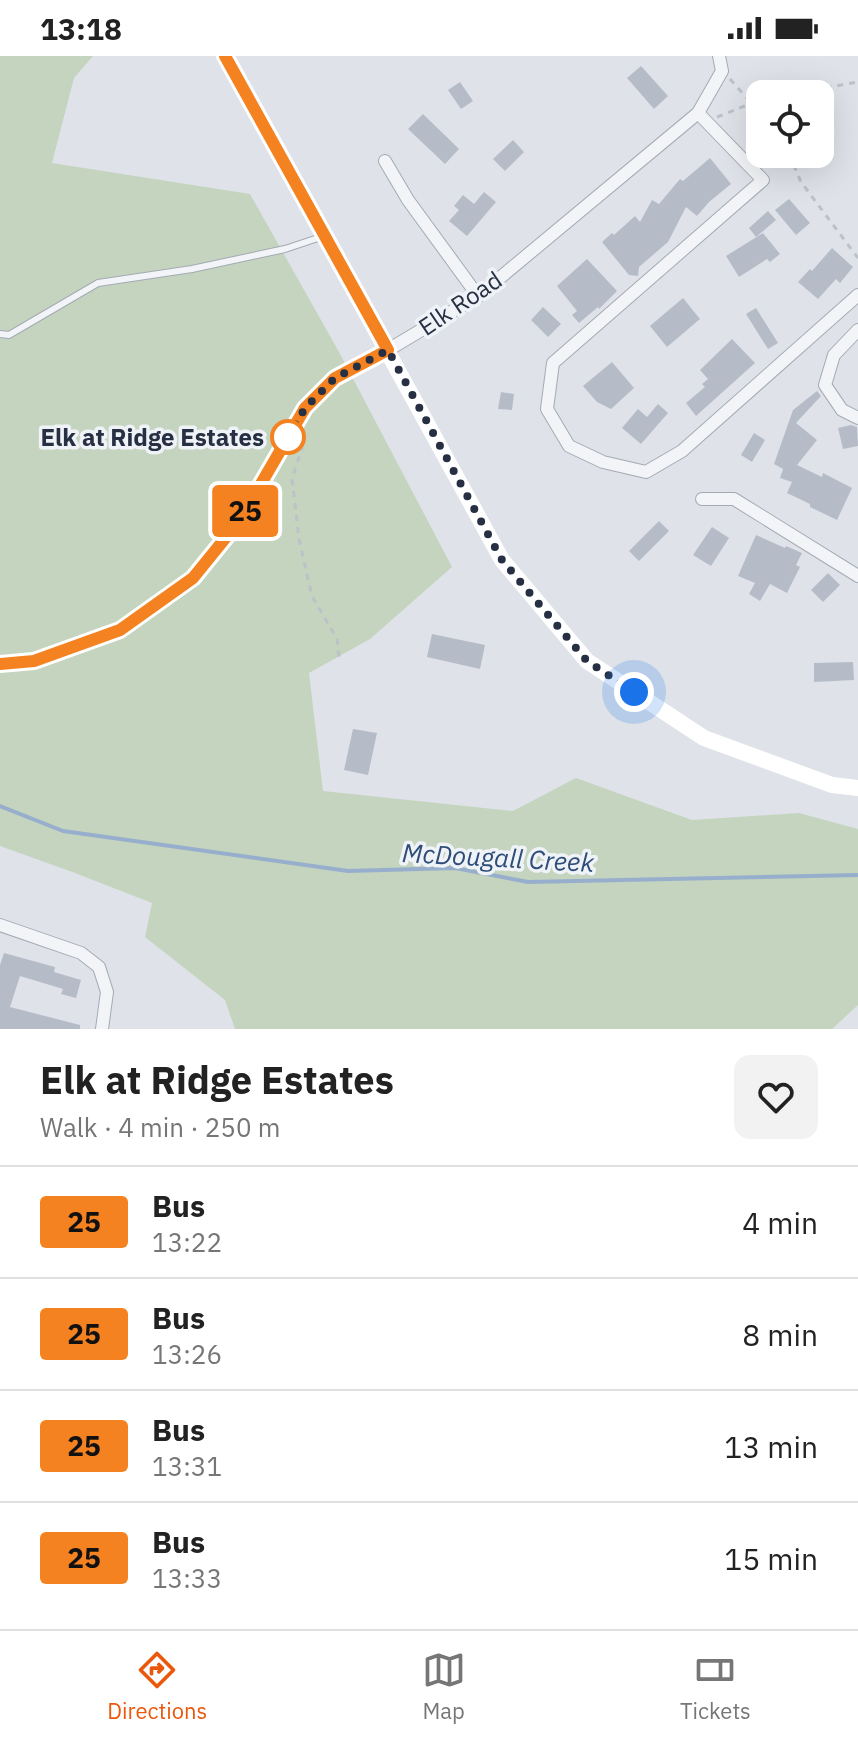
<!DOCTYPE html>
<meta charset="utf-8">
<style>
body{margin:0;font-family:"IBM Plex Sans",sans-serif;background:#f2f2f2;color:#222;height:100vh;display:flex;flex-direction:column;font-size:30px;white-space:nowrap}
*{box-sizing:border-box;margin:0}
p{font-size:26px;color:#767676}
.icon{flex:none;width:44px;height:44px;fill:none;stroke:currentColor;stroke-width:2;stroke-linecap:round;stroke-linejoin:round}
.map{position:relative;height:973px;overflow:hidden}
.details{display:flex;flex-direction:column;background:#fff;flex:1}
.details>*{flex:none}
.badge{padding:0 16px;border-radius:6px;font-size:28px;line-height:52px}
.fabs{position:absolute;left:746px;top:24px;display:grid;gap:16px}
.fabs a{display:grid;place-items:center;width:88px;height:88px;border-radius:16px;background:#fff;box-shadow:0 8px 32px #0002;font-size:40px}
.you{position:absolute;width:40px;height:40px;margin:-20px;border:6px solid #fff;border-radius:50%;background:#1a73e8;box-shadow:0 0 0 12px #1a73e833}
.map>.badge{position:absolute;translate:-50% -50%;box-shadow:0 0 0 4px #fff}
.round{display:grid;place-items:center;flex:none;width:84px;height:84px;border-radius:16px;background:#f2f2f2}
.summary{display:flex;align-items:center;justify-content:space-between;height:136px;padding:0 40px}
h1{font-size:38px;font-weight:800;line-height:60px}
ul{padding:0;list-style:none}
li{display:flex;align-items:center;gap:24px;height:112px;padding:0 40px;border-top:2px solid #e0e0e0}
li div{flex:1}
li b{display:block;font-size:30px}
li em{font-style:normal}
li .badge{min-width:88px;font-weight:700;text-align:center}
.status{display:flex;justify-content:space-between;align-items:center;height:56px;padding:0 40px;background:#fff;direction:ltr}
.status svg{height:22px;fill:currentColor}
.dock{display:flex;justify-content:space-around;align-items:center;height:112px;border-top:2px solid #e0e0e0;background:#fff;font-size:22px;color:#767676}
.dock a{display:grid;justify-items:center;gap:4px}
.dock .current{color:#ea580c}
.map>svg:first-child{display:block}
.green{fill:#c4d4bf}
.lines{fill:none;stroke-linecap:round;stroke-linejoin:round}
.stream{stroke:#97afcc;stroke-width:4}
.building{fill:#b6bcc7}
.lane-casing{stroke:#a4aab4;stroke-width:8}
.street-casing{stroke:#a4aab4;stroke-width:14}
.path{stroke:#bdc1c8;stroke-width:3;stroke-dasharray:6 6;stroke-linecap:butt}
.lane{stroke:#f2f4f7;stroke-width:6}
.street{stroke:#f2f4f7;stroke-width:12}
.secondary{stroke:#fff;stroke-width:16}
.line-casing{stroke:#fff;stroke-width:18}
.line{stroke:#f58220;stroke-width:12}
.walk{stroke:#273042;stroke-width:8;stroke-dasharray:0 14.4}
.stop-dot{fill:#fff;stroke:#f58220;stroke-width:4}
.labels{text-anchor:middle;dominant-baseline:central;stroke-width:7;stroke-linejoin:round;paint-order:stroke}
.street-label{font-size:24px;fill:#273042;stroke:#eff2f7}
.stop-label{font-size:24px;font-weight:bold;fill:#273042;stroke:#eff2f7;text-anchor:end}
.water-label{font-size:26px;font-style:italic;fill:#2e4d79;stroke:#eff2f7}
</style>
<div class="status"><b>13:18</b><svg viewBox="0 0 49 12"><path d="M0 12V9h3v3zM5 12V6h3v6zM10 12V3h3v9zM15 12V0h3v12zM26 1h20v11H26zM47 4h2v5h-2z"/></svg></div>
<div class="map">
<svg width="858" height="973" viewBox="0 0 858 973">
<rect width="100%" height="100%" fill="#dfe3e9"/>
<path class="green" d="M0,0H93L74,22L52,107L250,138L339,296L452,511L370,583L309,617L323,735L513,755L576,722L692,764L799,757L858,773V949L832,973H235L225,944L145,881L152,847L75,817L0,790Z"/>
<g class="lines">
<path class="stream" d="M0,750L63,775L348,815L455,812L528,826L858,819"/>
</g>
<g class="building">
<path d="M641,10L668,40L654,53L627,22Z"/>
<path d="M460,26L473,45L461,53L448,34Z"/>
<path d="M423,58L459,93L445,108L408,73Z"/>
<path d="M513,84L524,96L505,115L493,103Z"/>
<path d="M710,102L731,128L709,146L697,160L686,151L668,186L639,211L638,220L629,219L602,186L612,177L614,179L635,160L640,166L652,144L659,148L680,123L683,125Z"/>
<path d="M484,136L496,146L467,180L449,165L459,154L454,150L463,139L474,148Z"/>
<path d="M789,143L810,167L796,179L775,154Z"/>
<path d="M768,155L776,164L756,181L749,172Z"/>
<path d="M763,177L780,198L770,206L767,203L739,221L726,200Z"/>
<path d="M832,192L853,211L840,227L836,223L818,243L798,226L810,213L812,215Z"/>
<path d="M587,203L617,235L599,253L598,251L579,267L572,259L577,255L557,230Z"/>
<path d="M683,242L700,263L667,291L650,270Z"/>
<path d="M543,251L561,268L548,281L531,264Z"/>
<path d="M756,252L778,287L768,293L746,258Z"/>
<path d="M732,283L755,307L696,360L686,347L705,331L702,328L708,323L700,314Z"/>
<path d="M612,306L634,332L611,353L597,346L583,330Z"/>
<path d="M817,335L821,340L796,367L817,384L797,409L822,421L823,417L852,432L837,464L810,451V448L787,437L792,426L780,422L783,413L774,408L793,354Z"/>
<path d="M501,336L514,338L512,354L498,353Z"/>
<path d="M658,348L668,357L641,388L622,372L638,353L647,361Z"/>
<path d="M851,369L857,371L858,390L843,393L838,372Z"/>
<path d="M754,377L765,384L752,406L741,399Z"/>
<path d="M659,465L669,475L639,505L629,495Z"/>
<path d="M712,471L729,482L711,510L693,499Z"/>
<path d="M756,479L785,492L786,490L802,497L796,509L800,511L787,537L770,528L760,545L749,538L755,527L738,520Z"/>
<path d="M828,517L840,529L823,546L811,534Z"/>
<path d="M432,578L485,589L480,613L427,601Z"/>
<path d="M853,606L854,624L814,626V607Z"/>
<path d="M353,673L377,677L368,719L344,714Z"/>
<path d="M4,897L55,911L54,916L81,924L76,942L61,938L63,933L20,920L10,951L80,969V973H0V909Z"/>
</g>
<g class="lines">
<defs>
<path id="lane" d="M0,278L9,279L98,227L192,213L285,193L321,181"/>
<g id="street">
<path d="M698,57L763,124L553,307L547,353L569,390L603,406L646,416L682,395L858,239"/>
<path d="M385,105L408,144L478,240"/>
<path d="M858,274L834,299L825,329L842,354L858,362"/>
<path d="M388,294L478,240L698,57L722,15L719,0"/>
<path d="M702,443H734L858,520"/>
<path d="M0,869L81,897L99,911L107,936L102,973"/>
</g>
</defs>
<use href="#lane" class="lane-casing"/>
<use href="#street" class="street-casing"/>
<g class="path">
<path d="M730,23L760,57"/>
<path d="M790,38L858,26"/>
<path d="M717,61L760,44"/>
<path d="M789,98L801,126L858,202"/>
<path d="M301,389L302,392L292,423L299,483L312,540L337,583L339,601"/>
</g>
<use href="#lane" class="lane"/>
<use href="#street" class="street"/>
<g class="secondary">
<path d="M225,0L502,504L587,605L704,682L832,729L858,732"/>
<path d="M0,608L34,605L120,574L193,522L240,464L305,352L335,322L388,294"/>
</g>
</g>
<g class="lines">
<defs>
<path id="line" d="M0,608L34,605L120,574L193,522L240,464L305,352L335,322L388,294L225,0"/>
</defs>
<use href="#line" class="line-casing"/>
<use href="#line" class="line"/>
<path class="walk" d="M288,381L305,352L335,322L388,294L502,504L587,605L634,636"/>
</g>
<circle class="stop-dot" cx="288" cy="381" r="16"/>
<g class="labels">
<g class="street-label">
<text transform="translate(460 247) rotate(-34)">Elk Road</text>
</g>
<g class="stop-label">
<text x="264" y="381">Elk at Ridge Estates</text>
</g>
<g class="water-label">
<text transform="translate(498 801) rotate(3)">McDougall Creek</text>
</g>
</g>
</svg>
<div class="fabs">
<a><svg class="icon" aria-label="locate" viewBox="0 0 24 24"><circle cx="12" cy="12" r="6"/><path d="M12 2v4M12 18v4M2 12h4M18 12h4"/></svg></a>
</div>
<div class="you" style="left:634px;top:636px"></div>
<b class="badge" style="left:245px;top:455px;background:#f58220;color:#111">25</b>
</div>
<section class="details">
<div class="summary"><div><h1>Elk at Ridge Estates</h1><p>Walk · 4 min · 250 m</p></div><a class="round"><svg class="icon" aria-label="heart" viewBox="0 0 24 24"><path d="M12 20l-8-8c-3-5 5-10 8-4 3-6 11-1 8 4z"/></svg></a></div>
<ul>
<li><span class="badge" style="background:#f58220;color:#111">25</span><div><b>Bus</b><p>13:22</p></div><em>4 min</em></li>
<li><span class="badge" style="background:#f58220;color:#111">25</span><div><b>Bus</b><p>13:26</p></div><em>8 min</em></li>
<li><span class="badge" style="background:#f58220;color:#111">25</span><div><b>Bus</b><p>13:31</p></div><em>13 min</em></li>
<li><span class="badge" style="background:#f58220;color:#111">25</span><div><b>Bus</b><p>13:33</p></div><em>15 min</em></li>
</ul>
</section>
<nav class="dock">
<a class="current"><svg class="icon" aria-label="directions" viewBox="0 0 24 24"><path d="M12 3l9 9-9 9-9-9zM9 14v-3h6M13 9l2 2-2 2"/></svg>Directions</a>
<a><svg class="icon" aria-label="map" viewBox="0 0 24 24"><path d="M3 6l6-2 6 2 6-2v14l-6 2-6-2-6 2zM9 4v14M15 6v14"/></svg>Map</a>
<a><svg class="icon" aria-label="tickets" viewBox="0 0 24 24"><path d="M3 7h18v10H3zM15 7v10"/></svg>Tickets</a>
</nav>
